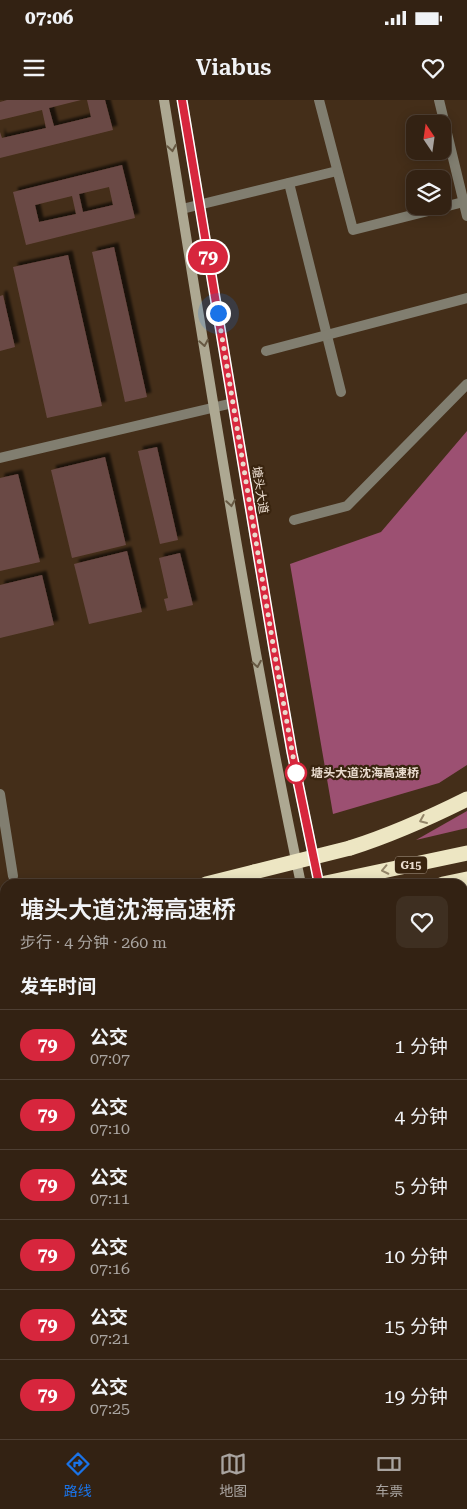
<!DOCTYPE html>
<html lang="zh">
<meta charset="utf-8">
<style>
body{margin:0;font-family:"Roboto Serif","Noto Sans SC",serif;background:#3e2f21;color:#f1f3f6;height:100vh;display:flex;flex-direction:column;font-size:19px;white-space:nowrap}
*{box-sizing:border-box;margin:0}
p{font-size:16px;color:#a9a4a0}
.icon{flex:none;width:28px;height:28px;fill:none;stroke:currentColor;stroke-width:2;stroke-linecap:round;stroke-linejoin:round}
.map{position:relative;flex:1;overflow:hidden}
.panel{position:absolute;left:0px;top:779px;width:468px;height:561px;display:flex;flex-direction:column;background:#332213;border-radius:15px 15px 0 0;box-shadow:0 2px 12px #0003,0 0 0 1px #4e3f33}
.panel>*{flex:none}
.badge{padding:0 10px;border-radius:16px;font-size:18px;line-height:32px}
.needle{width:32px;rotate:347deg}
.tools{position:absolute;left:406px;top:15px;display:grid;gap:10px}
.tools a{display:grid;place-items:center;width:45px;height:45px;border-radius:10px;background:#332213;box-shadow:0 2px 12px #0003,0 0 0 1px #4e3f33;font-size:25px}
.you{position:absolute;width:25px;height:25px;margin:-12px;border:4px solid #fff;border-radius:50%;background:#1a73e8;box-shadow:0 0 0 8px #1a73e833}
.map>.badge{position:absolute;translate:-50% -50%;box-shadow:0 0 0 2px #fff}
h2{padding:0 20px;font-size:19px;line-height:45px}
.round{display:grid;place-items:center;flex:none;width:52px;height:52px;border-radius:10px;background:#3e2f21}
.headline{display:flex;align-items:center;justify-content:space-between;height:85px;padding:0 20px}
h1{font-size:24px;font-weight:600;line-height:38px}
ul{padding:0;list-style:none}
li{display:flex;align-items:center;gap:15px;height:70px;padding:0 20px;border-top:1px solid #4e3f33}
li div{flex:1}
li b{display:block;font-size:19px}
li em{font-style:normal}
li .badge{min-width:55px;font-weight:700;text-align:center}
.status{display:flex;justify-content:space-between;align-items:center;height:35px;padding:0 25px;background:#332213;direction:ltr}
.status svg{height:14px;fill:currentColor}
header{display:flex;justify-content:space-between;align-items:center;height:65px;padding:0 20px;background:#332213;font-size:22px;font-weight:600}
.tab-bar{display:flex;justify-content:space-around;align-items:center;height:70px;border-top:1px solid #4e3f33;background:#332213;font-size:14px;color:#a9a4a0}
.tab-bar a{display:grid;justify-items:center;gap:2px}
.tab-bar .on{color:#1a73e8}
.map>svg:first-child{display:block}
.forest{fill:#9c5072}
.building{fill:#6b4a45;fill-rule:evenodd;filter:url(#shadow)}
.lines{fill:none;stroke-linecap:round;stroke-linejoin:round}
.street{stroke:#817e70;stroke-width:10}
.secondary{stroke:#ada892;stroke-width:10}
.highway{stroke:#ede6c3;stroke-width:15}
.highway-bridge{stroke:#ede6c3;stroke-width:15}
.oneway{stroke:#675943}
.oneway2{stroke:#938569}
.line-casing{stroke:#fff;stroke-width:11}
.line{stroke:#d7263d;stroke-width:8}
.walk{stroke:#e9dbce;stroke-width:5;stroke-dasharray:0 9}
.stop-dot{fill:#fff;stroke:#d7263d;stroke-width:2.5}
.labels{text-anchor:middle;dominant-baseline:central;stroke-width:4.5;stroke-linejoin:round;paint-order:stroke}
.shield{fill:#39240f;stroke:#b4a495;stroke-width:1}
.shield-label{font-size:11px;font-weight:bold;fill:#e9dbce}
.street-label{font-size:12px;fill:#e9dbce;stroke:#39240f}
.stop-label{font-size:12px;font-weight:bold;fill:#e9dbce;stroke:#39240f;text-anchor:start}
</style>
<div class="status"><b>07:06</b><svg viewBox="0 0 49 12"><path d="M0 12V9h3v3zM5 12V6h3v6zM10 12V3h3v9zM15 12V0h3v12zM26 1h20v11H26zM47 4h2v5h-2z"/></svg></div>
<header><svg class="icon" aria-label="menu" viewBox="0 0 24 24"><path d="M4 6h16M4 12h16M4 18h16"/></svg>Viabus<svg class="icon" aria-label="heart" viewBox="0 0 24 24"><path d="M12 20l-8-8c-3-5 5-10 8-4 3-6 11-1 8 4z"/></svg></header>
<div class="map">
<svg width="467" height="1339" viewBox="0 0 467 1339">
<defs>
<filter id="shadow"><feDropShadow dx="4.5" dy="-4.5" stdDeviation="1" flood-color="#0009"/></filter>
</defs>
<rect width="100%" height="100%" fill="#442e19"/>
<g class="forest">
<path d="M467,331V665L439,683L333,714L290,464L381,432Z"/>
<path d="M467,711V728L416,740Z"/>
<path d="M5,972V1316L0,1313V973Z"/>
<path d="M463,1321L467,1325V1339H37L31,1335H462Z"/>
</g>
<g class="building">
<path d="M7,0H81L49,8L54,26L91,17L87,0H105L113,30L0,58V32L2,38L46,28L42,10L0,20V2Z"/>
<path d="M122,65L135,118L26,145L13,92ZM109,87L113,105L83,112L79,94ZM72,96L76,114L39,122L35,105Z"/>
<path d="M114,147L147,297L125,302L92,152Z"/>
<path d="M68,155L102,306L47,318L13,167Z"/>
<path d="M3,195L15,247L0,251V196Z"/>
<path d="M157,347L178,440L160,444L138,351Z"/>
<path d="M105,357L126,445L72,458L51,370Z"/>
<path d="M18,374L40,462L0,471V378Z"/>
<path d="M127,451L142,512L89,524L74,464Z"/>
<path d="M180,453L193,505L167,511L164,499L168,498L159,458Z"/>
<path d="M42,475L54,525L0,538V485Z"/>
<path d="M462,986L467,990V1017L462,1013Z"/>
</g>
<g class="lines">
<g class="street">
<path d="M319,0L353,130L467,101"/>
<path d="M439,0L467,116"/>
<path d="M289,83L341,292"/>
<path d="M182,109L337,71"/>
<path d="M266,251L467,198"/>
<path d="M0,358L233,303"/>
<path d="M294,420L347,406L467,284"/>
<path d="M0,694L13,776"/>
<path d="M0,934L5,933"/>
<path d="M0,954L5,953"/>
</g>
<g class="secondary">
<path d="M164,0C207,262 246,524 301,784"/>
<path d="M182,0L274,550L292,653L319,784"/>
<path d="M462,1074L467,1078"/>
<path d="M462,1098L467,1102"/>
</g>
<g class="highway">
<path d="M350,748C391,735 429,718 467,699"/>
<path d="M206,784L254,772"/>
<path d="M321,784L467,753"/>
<path d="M443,784L467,779"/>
<path d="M0,833L5,832"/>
<path d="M0,851L5,850"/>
<path d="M0,875L5,874"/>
</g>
<path class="highway-bridge" d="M254,772L350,748"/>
</g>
<defs><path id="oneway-chevron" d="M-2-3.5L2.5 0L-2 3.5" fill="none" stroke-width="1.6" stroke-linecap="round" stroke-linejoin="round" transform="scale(1.25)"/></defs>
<g class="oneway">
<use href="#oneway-chevron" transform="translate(172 48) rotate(81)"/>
<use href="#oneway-chevron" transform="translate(204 243) rotate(80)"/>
<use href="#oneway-chevron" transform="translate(231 403) rotate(81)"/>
<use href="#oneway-chevron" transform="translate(257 564) rotate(80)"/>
</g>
<g class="oneway2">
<use href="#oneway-chevron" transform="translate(423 720) rotate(157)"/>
<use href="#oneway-chevron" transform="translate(385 770) rotate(168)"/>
</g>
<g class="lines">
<defs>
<path id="line" d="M182,0L274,550L292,653L319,784"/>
</defs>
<use href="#line" class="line-casing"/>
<use href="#line" class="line"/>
<path class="walk" d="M218,213L274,550L296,673"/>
</g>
<circle class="stop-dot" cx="296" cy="673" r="10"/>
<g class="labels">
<rect class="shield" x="395" y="756.5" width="32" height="17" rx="4"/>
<g class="shield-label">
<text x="411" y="765">G15</text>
</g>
<g class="street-label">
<text transform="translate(260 390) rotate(81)">塘头大道</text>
</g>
<g class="stop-label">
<text x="311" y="673">塘头大道沈海高速桥</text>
</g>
</g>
</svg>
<div class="tools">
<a><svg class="needle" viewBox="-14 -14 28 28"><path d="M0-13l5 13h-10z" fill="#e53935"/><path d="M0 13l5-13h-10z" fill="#a9a4a0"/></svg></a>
<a><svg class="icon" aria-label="layers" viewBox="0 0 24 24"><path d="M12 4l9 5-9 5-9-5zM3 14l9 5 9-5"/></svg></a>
</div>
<div class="you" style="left:218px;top:213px"></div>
<b class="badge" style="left:208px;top:157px;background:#d7263d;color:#fff">79</b>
<section class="panel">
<div class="headline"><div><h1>塘头大道沈海高速桥</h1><p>步行 · 4 分钟 · 260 m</p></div><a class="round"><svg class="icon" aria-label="heart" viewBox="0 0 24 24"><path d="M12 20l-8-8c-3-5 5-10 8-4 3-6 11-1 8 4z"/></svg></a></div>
<h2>发车时间</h2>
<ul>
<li><span class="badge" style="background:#d7263d;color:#fff">79</span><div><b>公交</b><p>07:07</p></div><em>1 分钟</em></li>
<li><span class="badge" style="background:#d7263d;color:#fff">79</span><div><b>公交</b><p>07:10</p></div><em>4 分钟</em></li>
<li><span class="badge" style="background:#d7263d;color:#fff">79</span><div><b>公交</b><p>07:11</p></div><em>5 分钟</em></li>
<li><span class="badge" style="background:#d7263d;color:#fff">79</span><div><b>公交</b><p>07:16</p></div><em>10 分钟</em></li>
<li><span class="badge" style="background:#d7263d;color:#fff">79</span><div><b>公交</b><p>07:21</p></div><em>15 分钟</em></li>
<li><span class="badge" style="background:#d7263d;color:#fff">79</span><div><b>公交</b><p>07:25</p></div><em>19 分钟</em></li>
</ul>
</section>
</div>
<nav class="tab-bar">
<a class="on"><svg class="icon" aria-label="directions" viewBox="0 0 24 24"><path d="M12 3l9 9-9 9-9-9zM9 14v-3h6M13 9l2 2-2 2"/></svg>路线</a>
<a><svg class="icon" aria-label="map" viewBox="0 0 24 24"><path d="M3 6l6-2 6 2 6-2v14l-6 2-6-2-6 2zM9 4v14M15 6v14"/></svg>地图</a>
<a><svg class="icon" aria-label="tickets" viewBox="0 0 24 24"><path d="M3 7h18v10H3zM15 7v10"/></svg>车票</a>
</nav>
